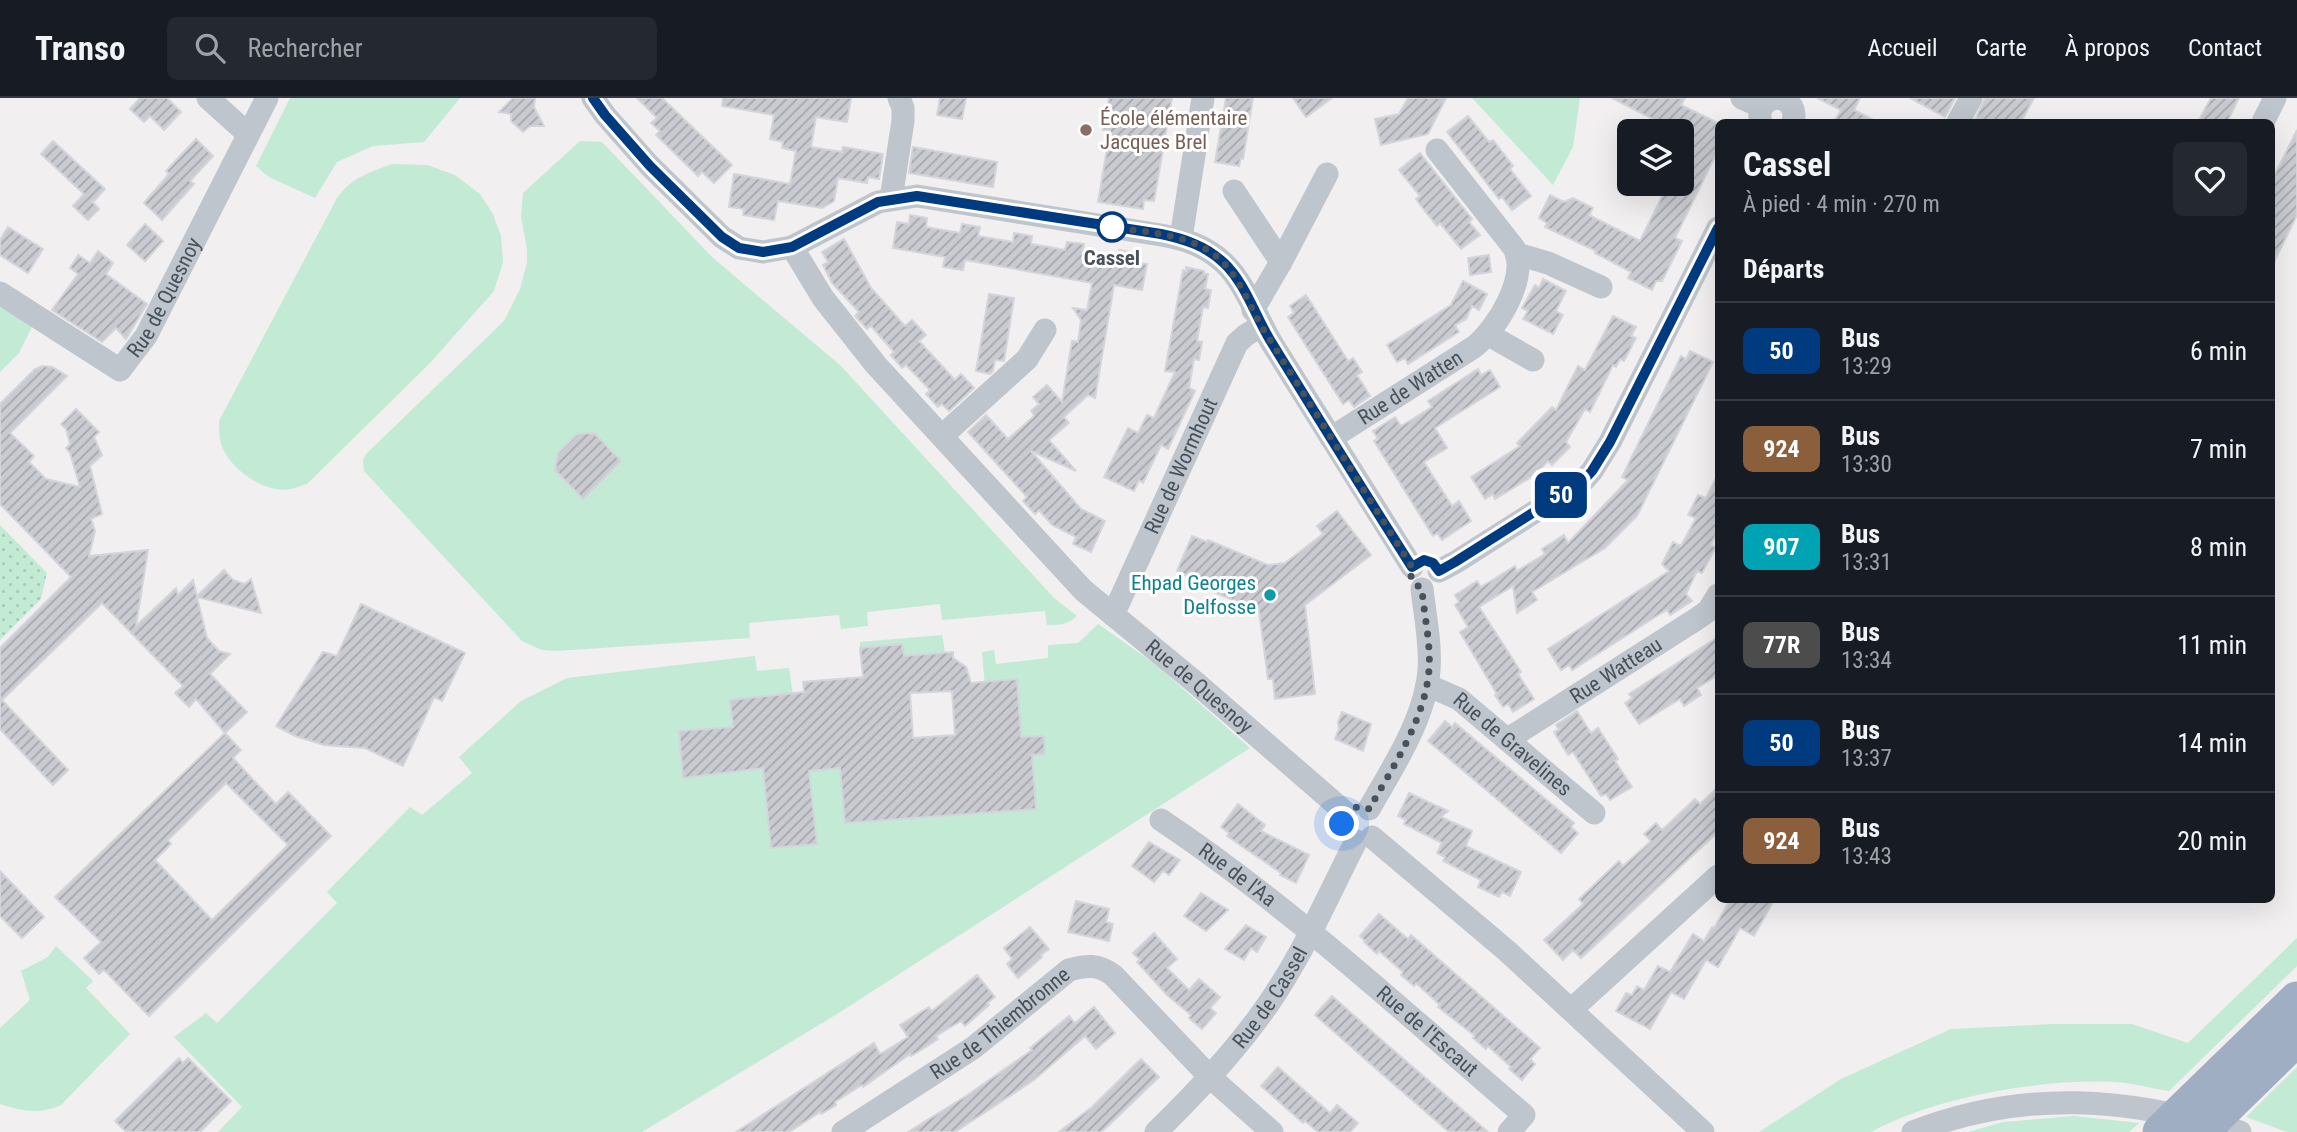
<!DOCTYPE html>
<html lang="fr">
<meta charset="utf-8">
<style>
body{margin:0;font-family:"Roboto Condensed",sans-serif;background:#242831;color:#f1f3f6;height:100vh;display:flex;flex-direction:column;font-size:26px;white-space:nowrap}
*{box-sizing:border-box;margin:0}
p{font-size:23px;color:#9ea1a6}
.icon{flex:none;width:38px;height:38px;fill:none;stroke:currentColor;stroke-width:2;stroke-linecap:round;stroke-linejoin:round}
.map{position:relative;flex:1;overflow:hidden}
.side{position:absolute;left:1715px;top:21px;width:560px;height:784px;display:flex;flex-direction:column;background:#171b24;border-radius:10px;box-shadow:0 7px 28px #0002}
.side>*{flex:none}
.badge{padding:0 14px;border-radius:10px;font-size:24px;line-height:46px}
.fabs{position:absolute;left:1617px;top:21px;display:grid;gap:14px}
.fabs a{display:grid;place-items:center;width:77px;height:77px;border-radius:10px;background:#171b24;box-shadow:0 7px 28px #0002;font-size:35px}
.you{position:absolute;width:35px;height:35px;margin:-18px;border:5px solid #fff;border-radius:50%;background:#1a73e8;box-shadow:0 0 0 10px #1a73e833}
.map>.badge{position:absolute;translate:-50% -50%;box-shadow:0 0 0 4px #fff}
h2{padding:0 28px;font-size:26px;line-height:63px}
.round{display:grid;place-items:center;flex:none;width:74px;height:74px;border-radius:10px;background:#242831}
.head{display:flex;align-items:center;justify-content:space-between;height:119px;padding:0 28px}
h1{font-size:33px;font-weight:700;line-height:52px}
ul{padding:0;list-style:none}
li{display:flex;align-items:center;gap:21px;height:98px;padding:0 28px;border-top:2px solid #363941}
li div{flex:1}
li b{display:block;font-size:26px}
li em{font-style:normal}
li .badge{min-width:77px;font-weight:700;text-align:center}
header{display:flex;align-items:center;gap:42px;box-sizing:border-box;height:98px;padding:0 35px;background:#171b24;border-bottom:2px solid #363941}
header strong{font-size:33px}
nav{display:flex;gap:38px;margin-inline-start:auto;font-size:24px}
.search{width:490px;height:63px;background:#242831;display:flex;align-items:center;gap:18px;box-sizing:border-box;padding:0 24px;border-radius:10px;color:#9ea1a6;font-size:26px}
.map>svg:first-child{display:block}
.grass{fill:#c2ead4}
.garden{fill:url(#garden-dots)}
.building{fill:url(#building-hatch);stroke:#d4d5da;stroke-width:2;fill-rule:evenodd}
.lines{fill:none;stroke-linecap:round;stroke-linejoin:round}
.minor{stroke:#bfc5cc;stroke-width:23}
.trunk{stroke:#9faec2;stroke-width:37}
.line-casing{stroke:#fff;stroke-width:16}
.line{stroke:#003b80;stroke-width:10}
.walk{stroke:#49515a;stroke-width:7;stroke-dasharray:0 12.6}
.education-dot{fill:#8d6e63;stroke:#fff;stroke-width:2.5}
.stop-dot{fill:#fff;stroke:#003b80;stroke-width:3.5}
.culture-dot{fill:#0f9aa8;stroke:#fff;stroke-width:2.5}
.labels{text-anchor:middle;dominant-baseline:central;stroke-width:6;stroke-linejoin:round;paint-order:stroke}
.education-label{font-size:21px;fill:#785e54;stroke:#fff;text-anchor:start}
.stop-label{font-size:21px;font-weight:bold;fill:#49515a;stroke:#fff}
.street-label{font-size:21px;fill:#49515a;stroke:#fff}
.culture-label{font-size:21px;fill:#0d838f;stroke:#fff;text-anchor:end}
</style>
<header>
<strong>Transo</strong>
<div class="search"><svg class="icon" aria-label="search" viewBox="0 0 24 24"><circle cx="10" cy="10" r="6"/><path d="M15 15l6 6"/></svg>Rechercher</div>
<nav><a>Accueil</a><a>Carte</a><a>À propos</a><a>Contact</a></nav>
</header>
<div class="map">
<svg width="2297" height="1034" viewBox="0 0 2297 1034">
<defs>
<pattern id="garden-dots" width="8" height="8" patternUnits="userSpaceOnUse" patternTransform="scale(1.75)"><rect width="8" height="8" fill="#c2ead4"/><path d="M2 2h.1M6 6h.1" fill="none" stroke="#a8cab8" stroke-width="1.8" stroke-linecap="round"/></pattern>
<pattern id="building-hatch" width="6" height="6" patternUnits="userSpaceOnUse" patternTransform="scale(1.75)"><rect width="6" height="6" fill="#c9cbd1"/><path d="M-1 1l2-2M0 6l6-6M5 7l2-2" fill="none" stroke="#a5a7ad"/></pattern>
</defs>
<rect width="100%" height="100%" fill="#f1efef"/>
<g class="grass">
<path d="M290,0H460L424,44L373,48L337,64L315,100L269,79L256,68Z"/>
<path d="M1472,0H1580L1573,49L1553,87Z"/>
<path d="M580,43L602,44L713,160L841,268L1054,500L1077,518C1067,527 1059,527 1047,527L1045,513L942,522L940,506L867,514L868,528L841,531L839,517L749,525L750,540L556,553L542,552L522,543L364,373L363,362L366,356L504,223L520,191L527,165V152L521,118L523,95Z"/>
<path d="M392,66L427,67L455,77L480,96L493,116L501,138L503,164L494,193L430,265L307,386C302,387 296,390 291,391C266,396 233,373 223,351C219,342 219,333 219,323L337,100C351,80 370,74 392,66Z"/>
<path d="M0,206L33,227L19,255L0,274Z"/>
<path d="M1098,526L1155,566L1250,650L837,916L642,1034H218L242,1009L174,939L206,915L217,925L337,805L327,794L410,709L422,717L472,675L459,659L521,603L567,580L755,558L757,573L789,570L793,597L734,635L720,630L679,634L684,680L763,670L771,749L816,746L809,673L840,670L845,725L1036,711L1032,657L1045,656L1044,638L1021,639L1017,582L985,589L982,554L994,552L996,566L1048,560V547L1078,545Z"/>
<path d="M942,537L945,554L904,558L902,546L860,550V544Z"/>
<path d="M2297,840V868L2169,993C2155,991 2140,987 2126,985C2052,978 1936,998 1871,1034H1759L1841,981L1951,931L2054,926H2132L2188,945Z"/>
<path d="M56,848L93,883L86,890L130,936L61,1007C38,1017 22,1013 0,1006V930L30,902L21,873L48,859Z"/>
<path d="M2297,969V1034H2287L2246,1019Z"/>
<path d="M2074,1018L2139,1025L2129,1034H1968L2003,1024Z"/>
</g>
<path class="garden" d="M0,427L47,475L41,501L0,542Z"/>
<g class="building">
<path d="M140,0H167L181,14L164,32L150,18L144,24L130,11Z"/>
<path d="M513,0H535L534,9L544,28H530L523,34L511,23V16L499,14Z"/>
<path d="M637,0H662L732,67L714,85L702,74L698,78L656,37L660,33L651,25L657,20Z"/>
<path d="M723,0H851L847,24L816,19L811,49L842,54L843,49L883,56L879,81L868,79L867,85L838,80L834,103L822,110L778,103L774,122L743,117L744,111L729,109L734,76L790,86L796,53L782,50L783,44L770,41L774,17L722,8Z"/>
<path d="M940,0H966L962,21L937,17Z"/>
<path d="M1109,0H1172L1154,103L1144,102L1143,111L1098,104L1110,33L1103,32Z"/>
<path d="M1226,0H1253L1243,61L1241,60L1239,68L1215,64Z"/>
<path d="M1293,0H1332L1306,19Z"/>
<path d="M1408,0H1446L1428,36L1381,47L1375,21L1399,16Z"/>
<path d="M1612,0H1685L1681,7L1718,25V52L1675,140L1682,143L1662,183H1656L1652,192L1628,180L1631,174L1595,155L1596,153L1545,129L1547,125L1539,120L1550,97L1564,104L1573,100L1593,110L1589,117L1640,143L1668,86H1682V33H1676Z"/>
<path d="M1817,0H1860L1854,12L1877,24H1834L1841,12Z"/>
<path d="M1910,0H1955L1945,19Z"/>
<path d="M1985,0H2034L2021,24H1974Z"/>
<path d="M2211,0H2239L2227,24H2198Z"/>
<path d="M1468,18L1489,44L1493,42L1513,68L1510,71L1531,98L1512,112L1502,99L1499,101L1447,34Z"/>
<path d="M2297,32V117L2272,168V82Z"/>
<path d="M196,41L213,58L190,83L194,86L162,122L144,105L169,76L166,73Z"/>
<path d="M53,43L105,91L93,104L91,102L99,111L88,122L73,108L84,96L41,56Z"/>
<path d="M913,49L997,64L993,89L909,75Z"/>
<path d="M1420,55L1472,121L1469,124L1480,137L1461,151L1440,125L1437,128L1424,112L1416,101L1420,98L1399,72Z"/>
<path d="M910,117L927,120L926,129L960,135L962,126L980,129L978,138L1013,144L1014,135L1032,138L1031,146L1050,149L1065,152L1067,144L1084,146L1083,155L1118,161L1119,152L1137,155L1135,164L1147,166L1142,192L1114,187L1095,300L1088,297L1064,319L1069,325L1049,342L1076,373L1031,353L1081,411L1105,423L1091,454L1073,446L1076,439L1052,427L1039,412L1035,416L1023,403L1027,399L968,334L986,317L1008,341L1033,319L1034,317L1031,313L1039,306L1033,299L1047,287L1062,304L1072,243L1078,244L1081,222L1073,210L1087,212L1092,185L965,162L963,172L943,169L945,159L893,150L897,124L909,126Z"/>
<path d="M145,126L163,143L145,163L127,147Z"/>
<path d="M8,129L43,151L28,175L0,157V142Z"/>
<path d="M844,141L871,190L905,228L912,222L926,237L919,243L955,282L961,276L974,290L949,313L942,306L938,309L926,296L930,292L906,267L902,270L891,257L894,254L871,228L867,231L855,218L859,214L832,185L823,167L828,164L822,154Z"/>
<path d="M98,153L113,165L106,176L147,206L126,241L116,230L102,244L52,212L78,176L70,170L78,157L90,165Z"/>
<path d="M1489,157L1491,174L1470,177L1468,160Z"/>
<path d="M1186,169L1204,173V176H1208L1205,191L1211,192L1208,210L1203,209L1197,243L1202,244L1199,262L1194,261L1189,290L1195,293L1168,351L1161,347L1143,385L1139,382L1134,393L1104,379L1128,330L1138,335L1147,317L1154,320L1175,274L1165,273L1183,172L1186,173Z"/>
<path d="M1543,181L1566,193L1556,213L1563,217L1553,236L1523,221L1528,213L1522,210L1535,187L1539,190Z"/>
<path d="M1463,183L1487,196L1479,212L1472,208L1466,221L1455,227L1459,234L1408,266L1405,260L1397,264L1387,247L1451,207Z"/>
<path d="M989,196L1014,200L1004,263L995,262L993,273L990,276L976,273Z"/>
<path d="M1306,197L1348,263L1353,260L1362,274L1357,277L1370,298L1354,309L1349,302L1343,306L1288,219L1294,215L1290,208Z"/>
<path d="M1613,218L1636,229L1631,238L1636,240L1624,263L1620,261L1616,269L1613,267L1590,314L1585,311L1566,344L1570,349L1552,367L1548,363L1536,376L1495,401L1493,396L1485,401L1471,379L1520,348L1517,345L1552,309L1556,312L1578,268L1585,272Z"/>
<path d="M1690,253L1713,264L1637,418L1605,450L1532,494L1537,502L1517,515L1513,488L1479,509L1521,574L1518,576L1534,601L1513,614L1508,606L1503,609L1495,597L1497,596L1460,534L1468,529L1455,507L1459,504L1455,497L1477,483L1481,489L1515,468L1517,473L1545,456L1542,451L1564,437L1568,445L1628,382L1622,379L1681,258L1686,261Z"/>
<path d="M43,268L52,269L67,278L10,335L34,358L29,364L46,381L80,389L70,355L66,350L70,346L66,331L61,326L76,311L99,334L94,339L102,357L90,368L102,416L91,421L95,433L89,458L148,452L136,528L176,490L178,497L193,482L197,498L224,472L233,482L245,486L251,481L261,515L197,499L207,540L219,553L230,556L210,576L247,614L225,635L196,601L189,609L175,595L183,588L102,505L2,602L68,672L53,687L0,631V550L71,479L0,406V306L35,271Z"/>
<path d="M1478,271L1481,277L1490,272L1500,289L1435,330L1447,350L1424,364L1452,408L1459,403L1471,423L1442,442L1437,435L1433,438L1374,343L1378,341L1373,333L1395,319L1401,328L1432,309L1428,303Z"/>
<path d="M594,335L621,363L583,401L555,372L558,355L577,336Z"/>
<path d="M1718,376V432L1711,447L1716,449L1702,475L1697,473L1686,496L1692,503L1670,517L1667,512L1660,516L1572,572L1569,567L1561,572L1548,551L1669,473L1662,466L1673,444L1681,448L1696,420L1688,417L1698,397L1706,400Z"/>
<path d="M1337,413L1371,457L1305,507L1315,596L1275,601L1273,581H1268L1259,513L1195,486L1197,482L1177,473L1192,438L1207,444L1208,442L1268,467L1285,465L1323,436L1317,428Z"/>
<path d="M361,506L465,555L442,603L434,599L403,668L365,650L324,647L295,638L276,628L323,554L337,558Z"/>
<path d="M1718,539V577L1697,590L1701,597L1684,608L1680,601L1639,626L1625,605L1632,600L1629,596Z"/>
<path d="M902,546L904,558L953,554V560L966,569L971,585L1017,581L1021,639L1044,638L1045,656L1032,657L1036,711L845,725L840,670L809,673L817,746L771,750L763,670L683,680L679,633L733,629L730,602L804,594L803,584L863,579L860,550ZM952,593L955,637L913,640L910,595Z"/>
<path d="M1577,613L1591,635L1598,630L1618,661L1615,663L1632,689L1610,702L1606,696L1601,698L1573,654L1568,657L1554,634L1559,631L1556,627Z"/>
<path d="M1342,614L1371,626L1363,653L1335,641L1339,631L1338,624Z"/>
<path d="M1445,623L1452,629L1455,625L1574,725L1571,729L1578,735L1561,755L1428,643Z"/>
<path d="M225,635L241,652L233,660L276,706L288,694L331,738L149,918L104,872L99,876L84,860L101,844L55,799ZM226,685L288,747L212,822L155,762L171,746L168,742Z"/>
<path d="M1718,689V734L1581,860L1573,852L1563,862L1544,842L1583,806L1579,801L1619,763L1623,768L1651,743L1644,736L1656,725L1662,732L1695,701L1700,706Z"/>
<path d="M1409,695L1448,713L1441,719L1472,733L1466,748L1521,774L1510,798L1502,794L1499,799L1478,789L1481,782L1443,763L1445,759L1437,755L1442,745L1404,726L1406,722L1398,718Z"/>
<path d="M1238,706L1265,727L1261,733L1309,757L1296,785L1280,777L1281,775L1227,738L1229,735L1221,729Z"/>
<path d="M1149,744L1180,762L1169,777L1163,773L1154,784L1132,768Z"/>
<path d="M0,773L44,819L22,840L0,818Z"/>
<path d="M1201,795L1228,812L1206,833L1184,818Z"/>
<path d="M1730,802H1774L1754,838L1740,830L1718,869L1706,862L1684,901L1671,894L1650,931L1616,913L1626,895L1632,897L1637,888L1644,892L1658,868L1670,874L1693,836L1704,843L1712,829L1714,830Z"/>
<path d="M1076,803L1109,811L1106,824L1113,826L1109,843L1068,834Z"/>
<path d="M1379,816L1408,841L1411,837L1540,950L1530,961L1535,966L1522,982L1509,971L1511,969L1488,948L1486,951L1473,940L1475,938L1438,909L1440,907L1416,885L1414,888L1401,877L1403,874L1379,853L1377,856L1364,844L1365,843L1360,838Z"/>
<path d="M1246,827L1266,839L1257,854L1251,850L1244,862L1225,851Z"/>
<path d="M1030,829L1049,851L1041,857L1042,859L1018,880L1007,866L1012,861L1004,850Z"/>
<path d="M1154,835L1177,861L1167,870L1189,892L1199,881L1220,899L1210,910L1216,915L1202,931L1189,920L1191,917L1167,897L1137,864L1140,862L1133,855Z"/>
<path d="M977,877L995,899L987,905L989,907L965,928L961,923L936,938L938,941L926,949L911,958L910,956L863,989L862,987L835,1004L836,1007L821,1016L820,1014L789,1034H736L874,945L880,956L908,939L900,927L929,909L932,913Z"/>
<path d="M1332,898L1385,945L1488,1034H1449L1390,983L1315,917Z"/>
<path d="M1094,909L1115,935L1096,951L1085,938L1034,982L955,1034H908L966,998L1032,952L1030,950L1069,918L1075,925Z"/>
<path d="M179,960L183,965L188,960L231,1003L200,1034H126L115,1023Z"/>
<path d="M1141,961L1159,979L1108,1028L1101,1034H1059L1092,1009Z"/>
<path d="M1278,969L1330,1015L1337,1007L1358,1025L1350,1034H1318L1305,1023L1303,1025L1261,988Z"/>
</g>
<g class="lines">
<g class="minor">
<path d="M208,0L248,36"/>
<path d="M593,0L605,17L650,68L722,139L739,150L763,154L792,149L878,104L917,98L1161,137C1185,141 1206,148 1224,165C1246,186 1257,221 1273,247C1319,321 1366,395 1412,469"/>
<path d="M1742,0L1762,9"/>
<path d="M1780,0C1792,4 1796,13 1793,24"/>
<path d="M1761,24C1757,12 1763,3 1776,0"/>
<path d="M1958,24L1971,0"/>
<path d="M2263,24L2275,0"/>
<path d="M1234,93L1281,164"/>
<path d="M891,101L903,23V10L899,0"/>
<path d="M1181,140L1203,0"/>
<path id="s1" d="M792,149L823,200L876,267L1083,492L1196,585L1346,715"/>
<path d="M1517,156L1548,165L1601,189"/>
<path id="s2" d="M0,195L120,272L146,238L267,0"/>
<path d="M1253,212L1281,164L1327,76"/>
<path d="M1489,237L1533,262"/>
<path d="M942,338L1027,261L1045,232"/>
<path id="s3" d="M1331,340L1474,249C1497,231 1529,179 1514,150L1437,52"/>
<path d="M1439,473L1456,464L1583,383L1592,373L1610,344L1718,130"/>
<path id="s4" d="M1113,517L1237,245L1246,237L1261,228"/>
<path id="s5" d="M1427,587L1459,601L1594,715"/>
<path id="s6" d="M1508,641L1695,522L1708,513L1718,497"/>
<path d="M1369,711C1393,669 1425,621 1429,572C1431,545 1425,518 1422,491"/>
<path id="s7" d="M1161,722C1291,809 1406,916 1524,1017L1509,1034"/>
<path d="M1372,739L1507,853L1703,1034"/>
<path d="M1572,911L1718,778"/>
<path id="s8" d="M843,1034L973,950L1069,872C1086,867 1098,866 1113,877L1210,979L1272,1034"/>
<path id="s9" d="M1156,1034C1197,994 1237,952 1269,905C1304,854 1328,798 1356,743"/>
<path d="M1913,1034C2024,991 2129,999 2240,1034"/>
</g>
<g class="trunk">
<path d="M2161,1034L2297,902"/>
<path d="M2200,1034L2297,939"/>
</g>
</g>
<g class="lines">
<defs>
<path id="line" d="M593,0L605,17L650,68L722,139L739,150L763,154L792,149L878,104L917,98L1161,136C1185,141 1206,148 1224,165C1245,185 1255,217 1270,242C1317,318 1364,394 1412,469L1424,462L1433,465L1439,473L1455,464L1583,383L1592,373L1610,344L1718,130"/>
</defs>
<use href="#line" class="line-casing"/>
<use href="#line" class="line"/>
<path class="walk" d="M1112,129H1110C1144,134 1183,135 1212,155C1239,174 1248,207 1265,234C1314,312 1363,391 1412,469L1410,473L1412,483L1422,491C1424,518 1431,545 1429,572C1425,621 1393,669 1369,711C1356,705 1344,712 1342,726"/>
</g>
<circle class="education-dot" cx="1086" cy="32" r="7"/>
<circle class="stop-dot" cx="1112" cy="129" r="14"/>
<circle class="culture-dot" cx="1270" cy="497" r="7"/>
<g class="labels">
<g class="education-label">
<text x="1100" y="20">École élémentaire<tspan x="1100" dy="24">Jacques Brel</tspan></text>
</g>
<g class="stop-label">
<text x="1112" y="160">Cassel</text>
</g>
<g class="street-label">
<text stroke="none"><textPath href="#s2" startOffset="228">Rue de Quesnoy</textPath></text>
<text stroke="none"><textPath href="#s3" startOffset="94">Rue de Watten</textPath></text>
<text stroke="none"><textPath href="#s4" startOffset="164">Rue de Wormhout</textPath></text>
<text stroke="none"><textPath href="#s6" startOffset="128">Rue Watteau</textPath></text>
<text stroke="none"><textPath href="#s1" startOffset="602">Rue de Quesnoy</textPath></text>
<text stroke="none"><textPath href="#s5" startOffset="105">Rue de Gravelines</textPath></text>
<text stroke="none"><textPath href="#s7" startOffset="94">Rue de l'Aa</textPath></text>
<text stroke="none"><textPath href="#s9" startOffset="177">Rue de Cassel</textPath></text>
<text stroke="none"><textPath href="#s8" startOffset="191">Rue de Thiembronne</textPath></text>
<text stroke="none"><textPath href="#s7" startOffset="340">Rue de l'Escaut</textPath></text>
</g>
<g class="culture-label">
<text x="1256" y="485">Ehpad Georges<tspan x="1256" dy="24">Delfosse</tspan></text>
</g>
</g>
</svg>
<div class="fabs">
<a><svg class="icon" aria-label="layers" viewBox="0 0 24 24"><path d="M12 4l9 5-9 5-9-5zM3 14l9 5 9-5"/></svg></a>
</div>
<div class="you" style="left:1342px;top:726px"></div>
<b class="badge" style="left:1561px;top:397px;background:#003b80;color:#fff">50</b>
<section class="side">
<div class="head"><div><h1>Cassel</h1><p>À pied · 4 min · 270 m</p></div><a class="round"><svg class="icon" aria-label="heart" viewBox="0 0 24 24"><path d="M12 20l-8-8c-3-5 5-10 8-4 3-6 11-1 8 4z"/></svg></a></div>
<h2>Départs</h2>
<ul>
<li><span class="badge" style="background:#003b80;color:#fff">50</span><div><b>Bus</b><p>13:29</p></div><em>6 min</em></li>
<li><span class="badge" style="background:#8b5e3c;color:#fff">924</span><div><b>Bus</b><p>13:30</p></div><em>7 min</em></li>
<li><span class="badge" style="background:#00a3b4;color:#fff">907</span><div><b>Bus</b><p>13:31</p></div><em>8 min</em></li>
<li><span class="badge" style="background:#4c4c4c;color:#fff">77R</span><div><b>Bus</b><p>13:34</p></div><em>11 min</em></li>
<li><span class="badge" style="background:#003b80;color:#fff">50</span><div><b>Bus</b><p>13:37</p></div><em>14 min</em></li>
<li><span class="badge" style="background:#8b5e3c;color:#fff">924</span><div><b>Bus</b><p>13:43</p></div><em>20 min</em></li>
</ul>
</section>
</div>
